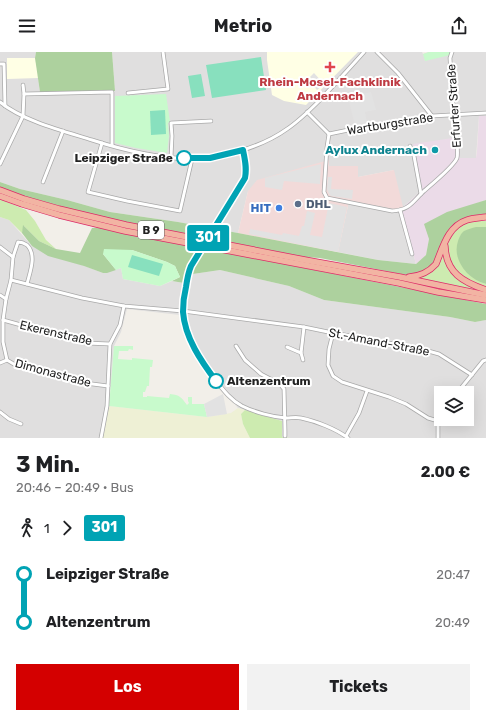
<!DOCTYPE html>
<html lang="de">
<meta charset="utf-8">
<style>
body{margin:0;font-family:Rubik,sans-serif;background:#f2f2f2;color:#202124;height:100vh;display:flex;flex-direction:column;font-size:15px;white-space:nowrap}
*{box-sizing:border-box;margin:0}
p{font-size:13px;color:#757577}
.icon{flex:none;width:22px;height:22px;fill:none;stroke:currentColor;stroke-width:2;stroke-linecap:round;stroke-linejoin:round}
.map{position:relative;height:386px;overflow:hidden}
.sheet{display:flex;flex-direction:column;background:#fff;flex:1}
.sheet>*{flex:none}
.badge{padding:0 8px;border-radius:3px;font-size:14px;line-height:26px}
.tools{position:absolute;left:434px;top:334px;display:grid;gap:8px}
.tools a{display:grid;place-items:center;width:40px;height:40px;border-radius:0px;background:#fff;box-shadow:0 4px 16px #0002;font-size:20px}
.map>.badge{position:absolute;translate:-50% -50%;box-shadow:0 0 0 2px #fff}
.legs{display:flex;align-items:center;gap:6px;height:44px;padding:0 16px;font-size:13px}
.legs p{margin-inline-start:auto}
.headline{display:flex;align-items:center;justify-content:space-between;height:68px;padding:0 16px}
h1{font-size:22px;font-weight:700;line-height:30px}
.button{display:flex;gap:8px;margin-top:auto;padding:8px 16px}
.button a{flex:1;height:46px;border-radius:0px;background:#d40000;color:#fff;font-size:16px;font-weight:700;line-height:46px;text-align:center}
.button a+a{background:#f2f2f2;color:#202124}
ul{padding:0 16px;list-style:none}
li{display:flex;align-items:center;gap:14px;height:48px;font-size:15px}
li i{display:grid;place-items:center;width:6px;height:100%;margin:0 5px;background:currentColor}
li i::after{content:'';width:10px;height:10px;margin:-5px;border:3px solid;border-radius:50%;background:#fff}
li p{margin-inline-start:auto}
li:first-child i{background:linear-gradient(#0000 50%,currentColor 0)}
li:last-child i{background:linear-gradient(currentColor 50%,#0000 0)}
header{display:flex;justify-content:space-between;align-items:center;height:52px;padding:0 16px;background:#fff;font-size:18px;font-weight:700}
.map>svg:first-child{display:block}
.residential{fill:#e0dfdf;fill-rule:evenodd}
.commercial{fill:#f2dad9}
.industrial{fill:#ebdbe8}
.education{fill:#ffffe5}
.farmland{fill:#eef0d5}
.grass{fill:#cdebb0}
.forest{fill:#add19e}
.park{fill:#c8facc}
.pitch{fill:#88e0be}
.parking{fill:#e2e2e2}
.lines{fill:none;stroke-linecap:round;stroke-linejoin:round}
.minor-casing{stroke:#a9a9a9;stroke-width:4.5}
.trunk-casing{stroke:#dc2a67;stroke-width:7}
.minor{stroke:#fff;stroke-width:3}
.trunk{stroke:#f2b4a3;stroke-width:5.5}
.minor-bridge-casing{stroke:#a9a9a9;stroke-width:4.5;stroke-linecap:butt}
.minor-bridge{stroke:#fff;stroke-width:3}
.line-1-casing{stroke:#fff;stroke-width:9}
.line-1{stroke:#00a3b4;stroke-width:6}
.health-dot{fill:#e0444e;stroke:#fff;stroke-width:1.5}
.culture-dot{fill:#0f9aa8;stroke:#fff;stroke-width:1.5}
.stop-1-dot{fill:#fff;stroke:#00a3b4;stroke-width:2}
.service-dot{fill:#5c6f8a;stroke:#fff;stroke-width:1.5}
.shop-dot{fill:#3f7fe0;stroke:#fff;stroke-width:1.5}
.labels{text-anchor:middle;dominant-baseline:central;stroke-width:4;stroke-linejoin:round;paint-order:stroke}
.shield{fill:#fff;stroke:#646464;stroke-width:1}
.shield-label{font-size:11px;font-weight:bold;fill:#222}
.health-label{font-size:12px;font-weight:bold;fill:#be3a42;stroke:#fff}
.street-label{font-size:12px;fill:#222;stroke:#fff}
.culture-label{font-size:12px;font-weight:bold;fill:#0d838f;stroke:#fff;text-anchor:end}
.stop-label{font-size:12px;font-weight:bold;fill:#222;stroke:#fff;text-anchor:end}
.service-label{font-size:12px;font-weight:bold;fill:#4e5e75;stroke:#fff;text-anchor:start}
.shop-label{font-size:12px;font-weight:bold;fill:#366cbe;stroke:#fff;text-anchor:end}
</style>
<header><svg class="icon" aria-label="menu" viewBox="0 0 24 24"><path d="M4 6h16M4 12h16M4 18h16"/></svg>Metrio<svg class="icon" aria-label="share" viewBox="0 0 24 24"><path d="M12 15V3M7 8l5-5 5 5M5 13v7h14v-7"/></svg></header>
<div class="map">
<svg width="486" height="386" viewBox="0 0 486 386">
<rect width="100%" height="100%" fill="#f2efe9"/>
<g class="residential">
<path d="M0,0H36L35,6L40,40L115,39L112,0H422L423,2L429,0H486V64H479L476,106H460L459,86L422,138L403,155L402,160L416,212L378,208L338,200L349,149L358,150L394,118L358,125L329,114V109L248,139L238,181L178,170L110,160L67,148L20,137L0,130Z"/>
<path d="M0,165L9,168L32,194L103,221L121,216L123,227L160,234L172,229L184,231L186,223L220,218L289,234L324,248L450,265L475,270L486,268V386H290L282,385V369L238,356L198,309L186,286L180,263L127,257L121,280L114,294L109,354L103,386H0ZM441,341H467V367H441Z"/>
</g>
<path class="commercial" d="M329,108V114H358V125L394,118L403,155L394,157L349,149L338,200L238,181L248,139L257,128Z"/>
<path class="industrial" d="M479,64H486V148L472,153L429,187L426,203L416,212L402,160L403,155L422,138L413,92L459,85L460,106H476L477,99Z"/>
<g class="education">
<path d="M267,0H358L306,53L284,49L272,43L267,8Z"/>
<path d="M7,6H35L39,26L7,27Z"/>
</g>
<path class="farmland" d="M109,354L207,365L231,361L238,356L245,358L241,362L243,372L250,386H103Z"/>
<g class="grass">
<path d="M0,147L26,158L35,169L46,188L56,197L39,189L24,174L22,181L9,168L0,165Z"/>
<path d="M471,169H486V175H476L481,230L486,232V236L462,224L452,214L447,195L449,188L457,176L464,172Z"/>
<path d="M443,200H444L446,211L478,238L419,226Z"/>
<path d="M245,358L282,369V385L290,386H250L243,372L241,362Z"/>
</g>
<g class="forest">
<path d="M36,0H112L115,39L40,40L35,6Z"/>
<path d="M0,130L20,137L67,148L110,160L178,170L238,181L378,208L416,212L426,203L429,187L424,172L447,160L486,148V162L471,164L457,170L451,175L447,180L438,204L430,217L416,223H406L320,206L304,205L109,167L34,148L0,135Z"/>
<path d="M23,173L39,189L56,197L80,201L92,176L102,175L199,195L486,252V268L475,270L450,265L324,248L289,234L220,218L186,223L184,231L172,229L180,225L175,214L167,210L132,198L103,202L116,218L107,221H103L84,214L48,204L32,194L22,181Z"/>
<path d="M476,175H486V232C479,230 472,226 467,221C459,212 454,201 458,189C459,186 461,181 464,179C468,177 472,176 476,175Z"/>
</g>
<g class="park">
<path d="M429,0H451L450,3L425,9L423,2Z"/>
<path d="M166,42L170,70L168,71L169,84L167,101L136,96L115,91V44Z"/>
<path d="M104,197L132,198L167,210L175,214L180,225L160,234L123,227L121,216L116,218L103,202Z"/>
<path d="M114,294H133V298L129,297L128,299H119L118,307L132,308V306L153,308L152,315H150L149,334H147L145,340H143V345H147V344L169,346L170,342C180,343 181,345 187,353L189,351L188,349V345H192V352H204L207,365L109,354Z"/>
</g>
<g class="pitch">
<path d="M261,5L266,38L212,46L206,13Z"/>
<path d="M201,22L205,44L192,46L188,24Z"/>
<path d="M165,58L166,82L151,83L150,59Z"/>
<path d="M132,203L163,212L159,224L128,215Z"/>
</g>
<g class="parking">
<path d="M314,21L324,32L317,38L311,31L313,29L310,25Z"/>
<path d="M371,40L376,58L365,60L367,70L355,73L348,45Z"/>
<path d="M321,112L320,132L284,129L282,138L265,135V126Z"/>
<path d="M328,125H332L331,137L353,138L352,147L331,144L329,142L327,137Z"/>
<path d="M329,151L347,155L338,200L249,182L250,177L282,183L283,181L299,184L302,174H304L307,159L315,161L310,183L322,185Z"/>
<path d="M223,342L227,362L207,365L204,352Z"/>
</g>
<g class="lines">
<defs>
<g id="minor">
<path d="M377,0L398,21L432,64"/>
<path d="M0,12H4L5,54"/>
<path d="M23,33L24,42"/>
<path d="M128,41L168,37L163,0"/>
<path d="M0,50C23,69 63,79 92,88C123,98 157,106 190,107C221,107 262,95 287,77C299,69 309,59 319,49C334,33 349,17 364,0"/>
<path d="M307,60L329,82"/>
<path d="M329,82L327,95L324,140L327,146L392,159C410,158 412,150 424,139C431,133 454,114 457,106C459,99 455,73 454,64C452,44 451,25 450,6L452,0"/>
<path d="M329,82L363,75L432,64L486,61"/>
<path d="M102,91L88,140L127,149L180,159L192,107"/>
<path d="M410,94L414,104L421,142"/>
<path d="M171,105L172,84L171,71L211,69"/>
<path d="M0,112L23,64L24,42L112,40V93"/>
<path d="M43,130L63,79"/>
<path d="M400,158L412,202"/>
<path d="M213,177C221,165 245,133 246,120C247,113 244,105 243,98"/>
<path d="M0,195L13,205"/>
<path d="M198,203C196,207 193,211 190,216C188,221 187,227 186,233C182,255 183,272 193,293C197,304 205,314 212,324C221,335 229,347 242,354C254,360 272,365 286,366C291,366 296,365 301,366C316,369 336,377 348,386"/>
<path d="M11,228L82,246L124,254L183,259L304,275L333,281H334L421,297L439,302L472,323"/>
<path d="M27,232C30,220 37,203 27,193C24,191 22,190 18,190L13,205L11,228L6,247L3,268V290L7,308L17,314L77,330L108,334"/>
<path d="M0,243L6,247"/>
<path d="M3,268L86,291L110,292"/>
<path d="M333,281L329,297L328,313L333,324L342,330L389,345L406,352L428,366L438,369"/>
<path d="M236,294L245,308L261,322L280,332L284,337L285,379V384"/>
<path d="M287,295L301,301"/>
<path d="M303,308L301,301L304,275"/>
<path d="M0,311L7,308"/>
<path d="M457,341L483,309L486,308"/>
<path d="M0,360L9,367L21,372"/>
<path d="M346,384L359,361L367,339"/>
<path d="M101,386L107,354L110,292L120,273L124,254"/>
<path d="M438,386V369L441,363"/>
</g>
<g id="trunk">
<path d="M0,138L24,147L59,157L126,173L305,208L400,225L428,231L486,243"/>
<path d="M0,144L22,152L59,163L125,179L399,231L438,240L486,248"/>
<path d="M445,194C446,221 463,230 486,238"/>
<path d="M409,225C420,224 428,221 436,212C443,195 448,174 467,168C473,166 480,166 486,165"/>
</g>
</defs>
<use href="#minor" class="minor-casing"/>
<use href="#trunk" class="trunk-casing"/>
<use href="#minor" class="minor"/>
<use href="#trunk" class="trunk"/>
<defs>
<path id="minor-bridge" d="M198,203L213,177"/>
</defs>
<use href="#minor-bridge" class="minor-bridge-casing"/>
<use href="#minor-bridge" class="minor-bridge"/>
</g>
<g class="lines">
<defs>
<path id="line-1" d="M184,106H210L243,98C245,108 247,116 245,126L191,214C188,221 187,228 186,235C184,243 183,252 183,260C185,286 201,309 216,329"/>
</defs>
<use href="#line-1" class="line-1-casing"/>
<use href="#line-1" class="line-1"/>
</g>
<path class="health-dot" d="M328 9h4v4h4v4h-4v4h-4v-4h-4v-4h4z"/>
<circle class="culture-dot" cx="435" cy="98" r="4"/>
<g class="stop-1-dot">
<circle cx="184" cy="106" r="7"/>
<circle cx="216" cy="329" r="7"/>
</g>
<circle class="service-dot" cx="298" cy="152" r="4"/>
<circle class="shop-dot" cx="279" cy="156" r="4"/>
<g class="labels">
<rect class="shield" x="138" y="169" width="26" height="18" rx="3"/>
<g class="shield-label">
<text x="151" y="178">B 9</text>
</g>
<g class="health-label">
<text x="330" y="30">Rhein-Mosel-Fachklinik<tspan x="330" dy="14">Andernach</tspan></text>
</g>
<g class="street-label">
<text transform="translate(454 54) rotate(-94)">Erfurter Straße</text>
<text transform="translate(390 72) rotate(-9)">Wartburgstraße</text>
<text transform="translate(56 281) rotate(13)">Ekerenstraße</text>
<text transform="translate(379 290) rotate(11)">St.-Amand-Straße</text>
<text transform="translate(53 321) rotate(15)">Dimonastraße</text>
</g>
<g class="culture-label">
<text x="427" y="98">Aylux Andernach</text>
</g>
<g class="stop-label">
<text x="173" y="106">Leipziger Straße</text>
<text x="227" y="329" text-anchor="start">Altenzentrum</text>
</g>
<g class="service-label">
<text x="306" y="152">DHL</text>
</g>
<g class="shop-label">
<text x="271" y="156">HIT</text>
</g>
</g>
</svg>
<div class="tools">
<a><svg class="icon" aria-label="layers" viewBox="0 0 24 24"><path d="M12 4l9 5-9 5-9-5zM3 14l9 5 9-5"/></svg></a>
</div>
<b class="badge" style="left:208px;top:186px;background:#00a3b4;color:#fff">301</b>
</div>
<section class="sheet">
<div class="headline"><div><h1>3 Min.</h1><p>20:46 – 20:49 · Bus</p></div><b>2.00 €</b></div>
<div class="legs"><svg class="icon" aria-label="walk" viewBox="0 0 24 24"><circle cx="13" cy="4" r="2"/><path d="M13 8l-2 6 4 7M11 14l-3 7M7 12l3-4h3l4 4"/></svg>1<svg class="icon" aria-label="forward" viewBox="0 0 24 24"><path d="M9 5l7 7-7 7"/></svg><b class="badge" style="background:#00a3b4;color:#fff">301</b></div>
<ul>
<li><i style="color:#00a3b4"></i><b>Leipziger Straße</b><p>20:47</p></li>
<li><i style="color:#00a3b4"></i><b>Altenzentrum</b><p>20:49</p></li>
</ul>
<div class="button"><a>Los</a><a>Tickets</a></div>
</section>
